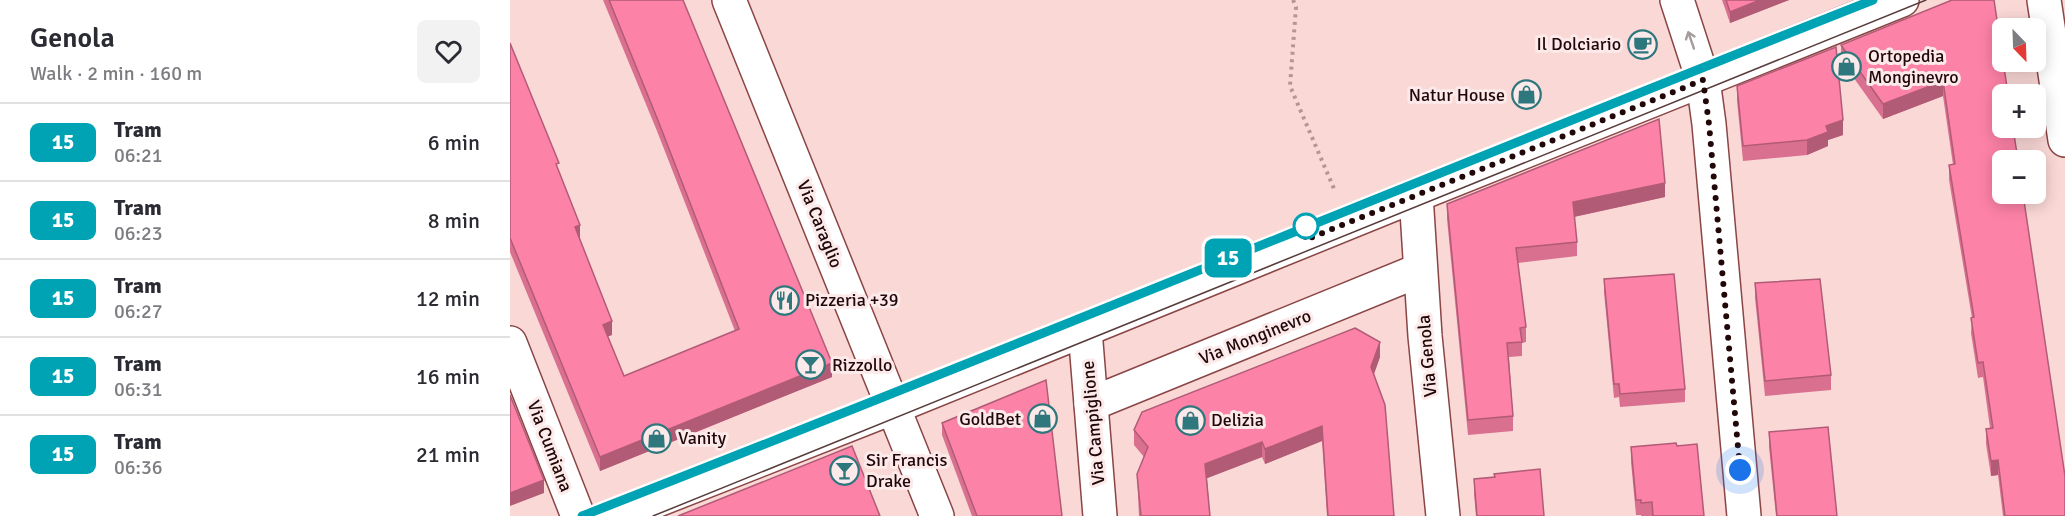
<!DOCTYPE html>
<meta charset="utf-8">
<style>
body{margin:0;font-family:Signika,sans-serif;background:#f2f2f3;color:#2b2b33;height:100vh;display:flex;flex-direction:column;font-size:22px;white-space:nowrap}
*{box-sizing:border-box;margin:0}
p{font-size:20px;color:#7c7c81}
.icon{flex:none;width:33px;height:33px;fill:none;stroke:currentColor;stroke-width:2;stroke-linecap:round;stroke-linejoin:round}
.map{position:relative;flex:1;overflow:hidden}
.side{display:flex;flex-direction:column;background:#fff;width:510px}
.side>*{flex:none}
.badge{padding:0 12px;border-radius:9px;font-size:21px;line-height:39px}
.needle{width:39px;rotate:157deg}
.buttons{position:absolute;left:1482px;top:18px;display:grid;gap:12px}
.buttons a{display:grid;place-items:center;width:54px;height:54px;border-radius:9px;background:#fff;box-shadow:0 3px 15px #0003;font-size:30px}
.you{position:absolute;width:30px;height:30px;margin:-15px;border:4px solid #fff;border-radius:50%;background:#1a73e8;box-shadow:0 0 0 9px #1a73e833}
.map>.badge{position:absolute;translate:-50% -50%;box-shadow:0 0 0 3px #fff}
.round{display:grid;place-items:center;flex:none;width:63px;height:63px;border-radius:9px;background:#f2f2f3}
.head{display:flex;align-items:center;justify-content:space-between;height:102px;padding:0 30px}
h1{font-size:28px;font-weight:600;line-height:45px}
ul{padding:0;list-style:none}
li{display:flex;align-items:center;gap:18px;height:78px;padding:0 30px;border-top:2px solid #e1e1e2}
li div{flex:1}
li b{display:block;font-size:22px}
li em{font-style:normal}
li .badge{min-width:66px;font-weight:700;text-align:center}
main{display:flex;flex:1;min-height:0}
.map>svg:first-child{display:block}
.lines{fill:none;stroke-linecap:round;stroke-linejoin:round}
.minor-casing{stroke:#8a4545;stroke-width:36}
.tertiary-casing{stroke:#8a4545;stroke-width:36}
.path{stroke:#b59695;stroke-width:4;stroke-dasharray:3 4.5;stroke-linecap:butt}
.minor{stroke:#fff;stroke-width:33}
.tertiary{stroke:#fff;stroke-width:33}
.tram{stroke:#593c3c;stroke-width:1.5}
.wall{fill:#da7090}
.shaded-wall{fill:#b15b76}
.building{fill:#fd82a8;stroke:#b15b76;stroke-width:1.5}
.oneway{stroke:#a79c9c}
.line-casing{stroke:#fff;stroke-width:14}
.line{stroke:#00a3b4;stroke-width:9}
.walk{stroke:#220708;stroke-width:6;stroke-dasharray:0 10.8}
.stop-dot{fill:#fff;stroke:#00a3b4;stroke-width:3}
.labels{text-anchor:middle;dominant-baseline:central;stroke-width:6;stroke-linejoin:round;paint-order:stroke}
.poi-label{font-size:18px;fill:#220708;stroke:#fbeae9;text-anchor:start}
.street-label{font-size:18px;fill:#220708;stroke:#fbeae9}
</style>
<main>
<section class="side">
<div class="head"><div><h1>Genola</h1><p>Walk · 2 min · 160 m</p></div><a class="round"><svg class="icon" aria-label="heart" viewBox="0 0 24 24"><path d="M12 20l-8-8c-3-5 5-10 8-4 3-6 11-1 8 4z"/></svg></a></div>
<ul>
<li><span class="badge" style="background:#00a3b4;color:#fff">15</span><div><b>Tram</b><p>06:21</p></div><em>6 min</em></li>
<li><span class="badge" style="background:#00a3b4;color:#fff">15</span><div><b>Tram</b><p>06:23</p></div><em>8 min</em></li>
<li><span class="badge" style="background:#00a3b4;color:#fff">15</span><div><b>Tram</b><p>06:27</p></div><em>12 min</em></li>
<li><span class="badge" style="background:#00a3b4;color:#fff">15</span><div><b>Tram</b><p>06:31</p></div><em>16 min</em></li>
<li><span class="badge" style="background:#00a3b4;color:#fff">15</span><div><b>Tram</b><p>06:36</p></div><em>21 min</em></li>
</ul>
</section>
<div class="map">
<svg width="1555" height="516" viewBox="0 0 1555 516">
<rect width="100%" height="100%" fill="#fad8d6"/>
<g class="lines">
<defs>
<g id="minor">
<path d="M219,0L427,516"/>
<path d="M1167,0L1193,80L1199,124L1234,516"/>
<path d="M1534,0L1555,140"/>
<path d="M906,195L915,336L933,516"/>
<path d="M575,330L590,516"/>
<path d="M0,343L68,516"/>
<path d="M581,404L910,270"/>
</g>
<path id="tertiary" d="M107,516L384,407L906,195L1392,0"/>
</defs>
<use href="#minor" class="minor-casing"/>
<use href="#tertiary" class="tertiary-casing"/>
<path class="path" d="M783,0L786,7L780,86L825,191"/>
<use href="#minor" class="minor"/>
<use href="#tertiary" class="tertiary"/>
<g class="tram">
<path d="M72,516L380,396L834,210L1363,0"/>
<path d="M143,516L1416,0"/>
</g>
</g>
<g class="wall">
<path d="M93,0H173L322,377L90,471L0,252V43L49,172L69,239L102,335L98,336L114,376L225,331L147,131Z"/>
<path d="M1212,0H1279L1220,23Z"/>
<path d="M1442,0L1555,516H1493L1488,475L1481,476L1476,444V429L1480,428L1473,377L1468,378L1461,333L1462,318L1439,180V165H1443L1433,96L1373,119L1331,60V45Z"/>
<path d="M1227,86L1333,135L1318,140V146L1297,155L1233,161L1227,101Z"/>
<path d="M1155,197L1064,217L1067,242V256L1008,263L1016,327V342L1012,343V356L999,357L1003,416V431L958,435L937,219V204Z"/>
<path d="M1094,279L1175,389V402L1110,407L1109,397L1104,398L1094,292Z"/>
<path d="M1245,283L1321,375V390L1255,396L1245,298Z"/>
<path d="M870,357L864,374L884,516H817L812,441L755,464L752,457L697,478L700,516H629L627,474L634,457L624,445V430Z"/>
<path d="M432,423L552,516H462L432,435Z"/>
<path d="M1259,432L1327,516H1266L1259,447Z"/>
<path d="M1167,446L1194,516H1131V515H1126L1121,462V447Z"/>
<path d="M964,479L1034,516H966L964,494Z"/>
</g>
<g class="shaded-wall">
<path d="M1250,0H1279L1220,23V12Z"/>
<path d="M1433,81V96L1373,119V104Z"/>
<path d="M1333,120V135L1318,140V146L1297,155V140L1316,126Z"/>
<path d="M1155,183V197L1063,217V202Z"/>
<path d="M70,225V239L65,241V227Z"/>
<path d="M102,321V335L93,338V325Z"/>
<path d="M870,342V357L861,382V367Z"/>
<path d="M322,363V377L90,471V457Z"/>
<path d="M812,426V441L755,464V449Z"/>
<path d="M752,442V457L695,479V464Z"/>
<path d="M1488,460V475L1481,476V461Z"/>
<path d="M34,480V493L0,506V493Z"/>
</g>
<g class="building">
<path d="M99,0H173L322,363L90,457L0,238V43L49,163L46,164L70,225L65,227L102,321L93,325L114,376L229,329L147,118Z"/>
<path d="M1216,0H1250L1220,12Z"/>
<path d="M1442,0H1484L1498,94H1492V128H1503L1508,160H1492V194H1513L1555,476V516H1495L1488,460L1481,461L1476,429L1483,428L1473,362L1468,363L1461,318L1464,317L1439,165L1445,164L1433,81L1373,104L1331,45Z"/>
<path d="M1326,47L1333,120L1316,126L1318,132L1297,140L1233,146L1227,86Z"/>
<path d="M1149,119L1155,183L1063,202L1067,242L1006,248L1016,327L1010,328L1012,342L997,343L1003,416L958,420L937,204Z"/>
<path d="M1164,274L1175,389L1110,394L1109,384H1104L1094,279Z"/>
<path d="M1310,279L1321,375L1255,381L1245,283Z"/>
<path d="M845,328L870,342L861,367L875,405L884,516H818L812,426L755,449L752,442L695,464L700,516H631L627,474L638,447L624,430L632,412Z"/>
<path d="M536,380L552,516H467L432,423Z"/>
<path d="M0,395L34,480L0,493Z"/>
<path d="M1318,427L1327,516H1267L1259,432Z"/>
<path d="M1166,443L1167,446L1187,444L1194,516H1143L1142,502L1131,503V500H1126L1121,447Z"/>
<path d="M342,446L370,516H168Z"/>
<path d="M1030,469L1034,516H967L964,479L985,477L984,474Z"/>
</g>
<defs><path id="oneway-shaft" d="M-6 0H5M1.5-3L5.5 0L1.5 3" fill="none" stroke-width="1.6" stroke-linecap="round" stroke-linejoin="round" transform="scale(1.5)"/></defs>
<use class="oneway" href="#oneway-shaft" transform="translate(1181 40) rotate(-109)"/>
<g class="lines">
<defs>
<path id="line" d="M72,516C504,348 932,170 1363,0"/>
</defs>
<use href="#line" class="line-casing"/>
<use href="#line" class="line"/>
<path class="walk" d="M796,226L795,240L1193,80L1199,124L1230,470"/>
</g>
<defs>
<symbol id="cafe-ring" viewBox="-11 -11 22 22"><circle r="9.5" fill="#fbeae9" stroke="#2e777d" stroke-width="1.5"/><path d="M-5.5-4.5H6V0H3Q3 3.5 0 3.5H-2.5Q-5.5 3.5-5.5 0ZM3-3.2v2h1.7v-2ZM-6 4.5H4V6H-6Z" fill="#2e777d"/></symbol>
<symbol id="shop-ring" viewBox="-11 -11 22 22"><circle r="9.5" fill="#fbeae9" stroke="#2e777d" stroke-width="1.5"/><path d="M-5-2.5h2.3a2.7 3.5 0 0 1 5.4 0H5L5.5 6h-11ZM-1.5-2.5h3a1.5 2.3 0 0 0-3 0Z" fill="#2e777d"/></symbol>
<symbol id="restaurant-ring" viewBox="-11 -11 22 22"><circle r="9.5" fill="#fbeae9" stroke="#2e777d" stroke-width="1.5"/><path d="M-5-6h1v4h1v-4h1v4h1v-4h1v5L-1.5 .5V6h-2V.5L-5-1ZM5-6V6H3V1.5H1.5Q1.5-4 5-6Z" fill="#2e777d"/></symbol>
<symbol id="bar-ring" viewBox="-11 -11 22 22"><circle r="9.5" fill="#fbeae9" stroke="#2e777d" stroke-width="1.5"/><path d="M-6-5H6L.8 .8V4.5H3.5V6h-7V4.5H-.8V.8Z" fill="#2e777d"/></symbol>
</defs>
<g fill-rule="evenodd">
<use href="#cafe-ring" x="1116" y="28" width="33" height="33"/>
<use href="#shop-ring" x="1320" y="50" width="33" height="33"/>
<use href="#shop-ring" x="1000" y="78" width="33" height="33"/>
<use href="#restaurant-ring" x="258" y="284" width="33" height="33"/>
<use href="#bar-ring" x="284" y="348" width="33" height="33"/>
<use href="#shop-ring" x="516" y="402" width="33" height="33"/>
<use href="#shop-ring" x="664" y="404" width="33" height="33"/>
<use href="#shop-ring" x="130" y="422" width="33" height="33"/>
<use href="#bar-ring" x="318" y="454" width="33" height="33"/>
</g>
<circle class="stop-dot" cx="796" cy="226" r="12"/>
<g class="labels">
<g class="poi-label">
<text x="1111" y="44" text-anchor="end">Il Dolciario</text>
<text x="1358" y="56">Ortopedia<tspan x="1358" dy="21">Monginevro</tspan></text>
<text x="995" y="95" text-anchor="end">Natur House</text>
<text x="295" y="300">Pizzeria +39</text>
<text x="322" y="365">Rizzollo</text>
<text x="511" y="419" text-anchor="end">GoldBet</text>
<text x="701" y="420">Delizia</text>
<text x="168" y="438">Vanity</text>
<text x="356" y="460">Sir Francis<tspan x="356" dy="21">Drake</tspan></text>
</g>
<g class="street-label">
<text transform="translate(310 224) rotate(68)">Via Caraglio</text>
<text transform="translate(745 337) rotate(-22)">Via Monginevro</text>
<text transform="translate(917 356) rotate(-95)">Via Genola</text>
<text transform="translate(583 423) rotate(-95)">Via Campiglione</text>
<text transform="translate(40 446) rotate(69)">Via Cumiana</text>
</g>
</g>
</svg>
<div class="buttons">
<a><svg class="needle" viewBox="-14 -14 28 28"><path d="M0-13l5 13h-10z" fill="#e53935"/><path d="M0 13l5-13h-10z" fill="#7c7c81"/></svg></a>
<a>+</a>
<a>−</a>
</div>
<div class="you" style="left:1230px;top:470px"></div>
<b class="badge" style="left:718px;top:258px;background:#00a3b4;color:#fff">15</b>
</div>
</main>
